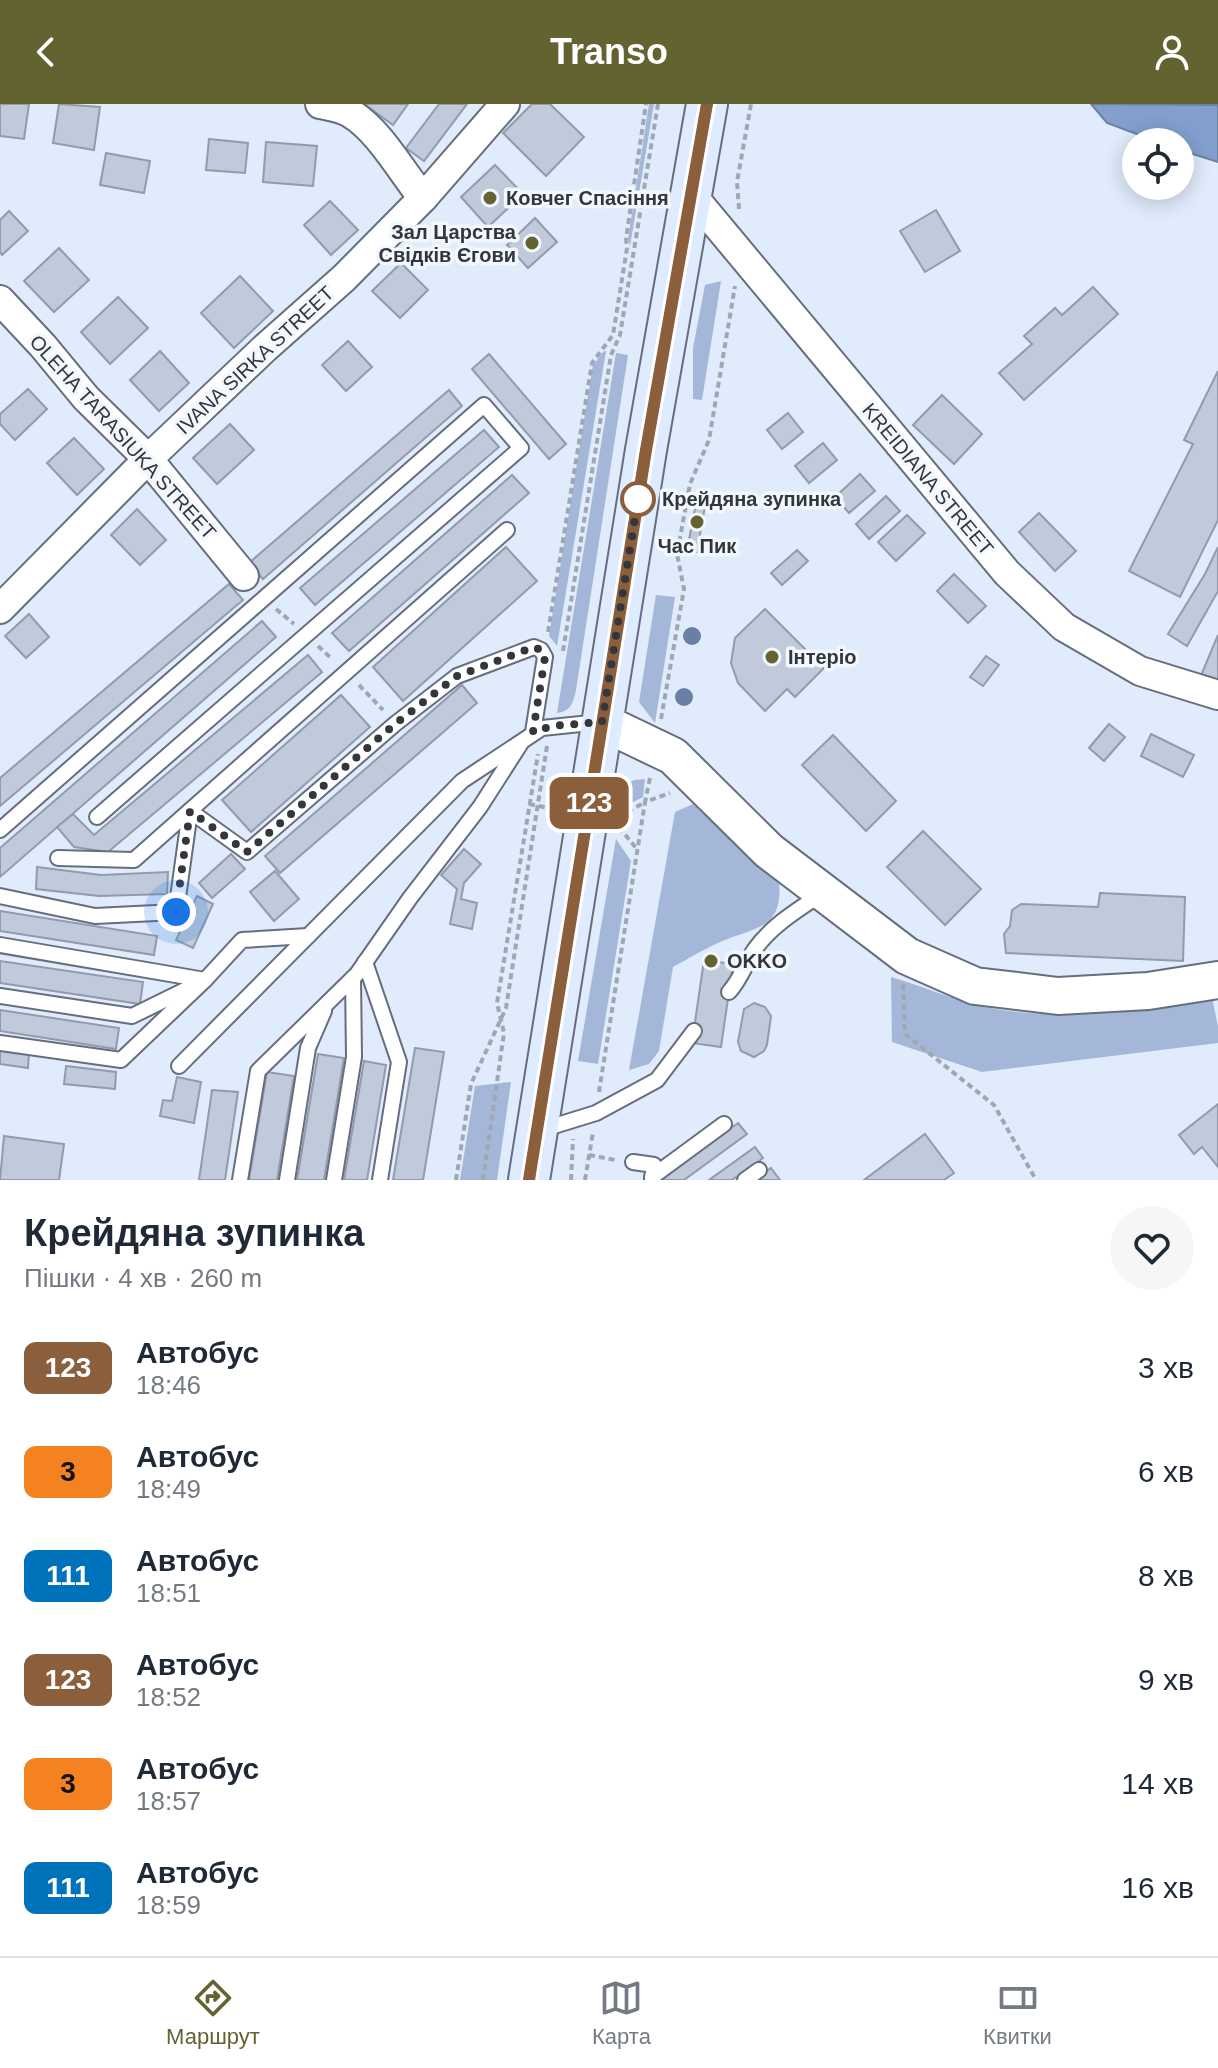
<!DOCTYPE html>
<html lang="uk">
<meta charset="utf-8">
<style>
body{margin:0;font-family:Helvetica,sans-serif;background:#f6f6f7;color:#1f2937;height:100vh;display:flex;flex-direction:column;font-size:30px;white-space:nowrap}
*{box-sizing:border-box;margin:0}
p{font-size:26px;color:#747a83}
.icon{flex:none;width:44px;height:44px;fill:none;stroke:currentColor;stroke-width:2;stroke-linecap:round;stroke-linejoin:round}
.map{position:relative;height:1076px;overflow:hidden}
.sheet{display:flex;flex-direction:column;background:#fff;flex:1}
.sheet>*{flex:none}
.badge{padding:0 16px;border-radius:12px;font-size:28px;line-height:52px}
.buttons{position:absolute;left:1122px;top:24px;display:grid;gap:16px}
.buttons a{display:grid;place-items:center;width:72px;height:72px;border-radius:50%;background:#fff;box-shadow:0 4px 20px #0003;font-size:40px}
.you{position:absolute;width:40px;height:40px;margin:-20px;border:6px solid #fff;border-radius:50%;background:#1a73e8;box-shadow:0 0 0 12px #1a73e833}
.map>.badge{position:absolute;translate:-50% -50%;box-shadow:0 0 0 4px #fff}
.round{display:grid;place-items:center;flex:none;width:84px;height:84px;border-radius:42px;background:#f6f6f7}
.overview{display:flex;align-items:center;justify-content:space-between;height:136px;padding:0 24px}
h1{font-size:38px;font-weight:600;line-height:60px}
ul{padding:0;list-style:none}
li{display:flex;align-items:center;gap:24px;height:104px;padding:0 24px}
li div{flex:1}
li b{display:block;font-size:30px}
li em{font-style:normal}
li .badge{min-width:88px;font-weight:700;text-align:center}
header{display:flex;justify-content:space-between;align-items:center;height:104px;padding:0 24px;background:#626330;color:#fff;font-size:36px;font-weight:600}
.menu{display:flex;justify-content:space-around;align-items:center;height:112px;border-top:2px solid #e0e1e3;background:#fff;font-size:22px;color:#747a83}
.menu a{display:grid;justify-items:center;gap:4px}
.menu .selected{color:#626330}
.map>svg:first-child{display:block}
.green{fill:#a4b7d8}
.water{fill:#839fce;stroke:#6b80a2;stroke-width:2}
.building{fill:#c0cada;stroke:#929bab;stroke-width:2}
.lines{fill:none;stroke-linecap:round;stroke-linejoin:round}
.service-casing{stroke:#666e7d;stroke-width:18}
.minor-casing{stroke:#666e7d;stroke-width:32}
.tertiary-casing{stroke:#666e7d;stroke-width:40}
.secondary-casing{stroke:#666e7d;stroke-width:44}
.path{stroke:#9fa7b3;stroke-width:4;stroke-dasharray:6 4;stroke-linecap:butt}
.service{stroke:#fff;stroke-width:14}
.minor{stroke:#fff;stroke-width:28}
.tertiary{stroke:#fff;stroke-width:36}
.secondary{stroke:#dfebfe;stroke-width:40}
.tree{fill:#6980a5}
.line-casing{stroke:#fff;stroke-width:18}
.line{stroke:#8b5e3c;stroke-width:12}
.walk{stroke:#33373d;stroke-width:8;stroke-dasharray:0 14.4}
.poi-dot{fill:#626330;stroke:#f3f7fe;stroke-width:3}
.stop-dot{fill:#fff;stroke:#8b5e3c;stroke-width:4}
.labels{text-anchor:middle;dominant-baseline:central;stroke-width:7;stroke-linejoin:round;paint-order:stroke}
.poi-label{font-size:20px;font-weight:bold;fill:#33373d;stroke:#f3f7fe;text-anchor:start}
.street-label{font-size:20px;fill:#33373d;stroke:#f3f7fe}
.stop-label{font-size:20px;font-weight:bold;fill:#33373d;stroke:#f3f7fe;text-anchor:start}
</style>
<header><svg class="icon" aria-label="back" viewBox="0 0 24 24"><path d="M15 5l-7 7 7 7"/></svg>Transo<svg class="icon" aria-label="person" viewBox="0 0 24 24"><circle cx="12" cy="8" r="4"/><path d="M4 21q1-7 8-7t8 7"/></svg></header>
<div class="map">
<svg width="1218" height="1076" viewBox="0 0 1218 1076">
<rect width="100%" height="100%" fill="#e0ebfb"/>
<g class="green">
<path d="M649,0H654L630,142L628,135Z"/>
<path d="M721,177L702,296L693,295V244L705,181Z"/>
<path d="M604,247H606L557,542L549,532L593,261Z"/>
<path d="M616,249L628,251L576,586C573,599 571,607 557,609Z"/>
<path d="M656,491L675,493L655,619L639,598Z"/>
<path d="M645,675L643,693L620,705L624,682L634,676Z"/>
<path d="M693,700L739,744L779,778C783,823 758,823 725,836C707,843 690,854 673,863L659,947L649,960L629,966L675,708Z"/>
<path d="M616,735L631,757L598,960L578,957Z"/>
<path d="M891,873C922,882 953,896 985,903C1059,918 1139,908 1212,893L1218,923V939L982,968L892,938Z"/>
<path d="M511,978L497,1076H460L475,982Z"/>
</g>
<path class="water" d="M1091,0L1218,1V58L1180,46V38H1158L1107,19Z"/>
<g class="building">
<path d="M0,0H29L24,35L0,32Z"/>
<path d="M59,0L100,3L94,46L53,39Z"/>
<path d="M364,0H408L393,21Z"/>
<path d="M439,0H467L424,57L406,44Z"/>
<path d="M532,0H550L584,33L546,72L503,29Z"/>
<path d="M209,35L248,39L245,69L206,66Z"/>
<path d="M266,38L317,42L313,82L263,78Z"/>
<path d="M106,49L150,57L144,89L100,81Z"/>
<path d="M495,61L523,90L488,123L461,93Z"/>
<path d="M330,97L358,126L331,151L304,121Z"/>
<path d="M936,106L960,147L925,168L900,127Z"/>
<path d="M9,107L28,127L2,151L0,148V116Z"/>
<path d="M535,114L557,138L528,164L507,141Z"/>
<path d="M59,144L89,176L54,208L24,177Z"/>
<path d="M401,159L428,186L400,214L372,187Z"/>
<path d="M240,172L273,207L234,244L201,209Z"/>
<path d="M1093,183L1118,210L1024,296L999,269L1032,240L1024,232L1055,204L1062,211Z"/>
<path d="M118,193L148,224L110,260L81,228Z"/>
<path d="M348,237L372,263L346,287L322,261Z"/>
<path d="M160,247L189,279L159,307L130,276Z"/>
<path d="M489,250L566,340L549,355L472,265Z"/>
<path d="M1218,267V416L1180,493L1129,467L1193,340L1184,336Z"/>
<path d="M28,285L47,305L15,336L0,320V310Z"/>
<path d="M449,286L462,302L263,475L249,459Z"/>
<path d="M942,291L982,330L954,360L913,321Z"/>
<path d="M788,309L803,328L782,345L767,326Z"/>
<path d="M230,320L254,346L217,380L193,354Z"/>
<path d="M484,326L499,343L315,501L300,484Z"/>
<path d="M74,334L104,365L77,391L47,359Z"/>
<path d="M823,339L837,356L809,379L795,362Z"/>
<path d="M860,370L875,387L849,409L835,393Z"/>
<path d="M512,371L529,389L349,547L332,529Z"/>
<path d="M698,389L707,390L697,448L687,446Z"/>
<path d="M886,392L900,407L869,435L856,420Z"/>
<path d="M137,405L166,436L140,461L111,431Z"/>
<path d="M1039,409L1076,447L1055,467L1019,428Z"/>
<path d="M907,411L925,429L896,457L878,438Z"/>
<path d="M506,443L537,477L403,597L373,563Z"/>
<path d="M1218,443V487L1187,542L1168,530L1205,470Z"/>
<path d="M797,446L808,457L782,481L771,469Z"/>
<path d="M954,470L986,502L968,519L937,487Z"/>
<path d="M229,480L243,496L0,702V674Z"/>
<path d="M765,505L824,564L795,593L787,585L765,607L738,579L731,559L735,534Z"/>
<path d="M29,510L49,533L26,554L5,532Z"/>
<path d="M262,517L276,533L0,773V744Z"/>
<path d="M1218,531V581H1197Z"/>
<path d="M308,551L322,568L108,748L74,743L57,723L73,710L94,731Z"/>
<path d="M986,552L999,561L983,582L970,573Z"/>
<path d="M462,581L477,599L280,769L265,752Z"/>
<path d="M341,591L370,623L251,728L222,696Z"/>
<path d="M1109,620L1125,633L1104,657L1089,644Z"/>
<path d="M1151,630L1194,651L1183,673L1141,652Z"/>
<path d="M833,631L896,697L866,727L802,661Z"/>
<path d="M923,727L981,785L945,821L887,763Z"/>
<path d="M464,745L481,760L464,779L461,795L477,799L472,825L450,820L457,785L441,771Z"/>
<path d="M231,750L245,765L212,794L199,779Z"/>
<path d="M37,763L101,771L168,768L167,790L99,792L36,785Z"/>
<path d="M275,767L299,795L274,817L250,788Z"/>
<path d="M1100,789L1185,793L1183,857L1006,849L1004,830L1010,822L1012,806L1021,800L1098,803Z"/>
<path d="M197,792L213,800L193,844L176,836Z"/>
<path d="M0,807L157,832L154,851L0,827Z"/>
<path d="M704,856L733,860L721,943L692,939Z"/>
<path d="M0,857L143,878L140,900L0,879Z"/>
<path d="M754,899L765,903L771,912L767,941L764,947L754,953L741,947L738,938L744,905Z"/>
<path d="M0,906L119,924L116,945L0,927Z"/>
<path d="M415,944L444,948L423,1076H393Z"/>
<path d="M0,946L29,949L28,964L0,960Z"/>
<path d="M318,950L344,954L324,1076H297Z"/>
<path d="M364,957L386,961L367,1076H344Z"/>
<path d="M66,962L116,968L115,985L64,980Z"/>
<path d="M267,968L294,972L277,1076H249Z"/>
<path d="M177,973L201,978L194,1019L160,1012L163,996L172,997Z"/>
<path d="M212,986L238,988L225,1076H199Z"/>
<path d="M1218,1000V1063L1202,1043L1194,1050L1179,1031Z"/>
<path d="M738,1019L747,1030L684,1076H664L662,1074Z"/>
<path d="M925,1030L954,1069L944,1076H864Z"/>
<path d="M4,1032L64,1040L59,1076H0Z"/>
<path d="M755,1043L763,1054L732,1076H709Z"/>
<path d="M771,1064L780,1076H754Z"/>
</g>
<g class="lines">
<defs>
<g id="service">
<path d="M190,707L247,748L395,620L457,572L534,543L541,546L545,553L533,628"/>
<path d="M0,726L484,301L521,344L97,713"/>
<path d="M58,754L134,756L507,426"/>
<path d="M0,792L95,812L176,808L190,707"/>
<path d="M0,841L205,876L242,836L308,832"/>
<path d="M365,858L399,958L380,1076"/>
<path d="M729,888C741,875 745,860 755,845C772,821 799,805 823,789"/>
<path d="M0,892L132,912L193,882"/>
<path d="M0,939L121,956L205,876"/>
<path d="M179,962L462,677L542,624L600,618"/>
<path d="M541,1026L596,1009L657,976L694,927"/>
<path d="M633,1058L654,1061L652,1076"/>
<path d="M652,1073L724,1020"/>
<path d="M240,1076L258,967L357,870L410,794L480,703L521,639"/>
<path d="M287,1076L308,944L324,907"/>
<path d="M334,1076L354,953L353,874"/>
<path d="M745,1076L759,1066"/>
</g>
<g id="minor">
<path d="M320,0C330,2 342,4 350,9C379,26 401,67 423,94"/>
<path d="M691,90L1007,469L1064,523L1140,567L1218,591"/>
<path d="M0,196L43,242L86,294L148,355L244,472"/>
<path d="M0,505L148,355L265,244L344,174L423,94L505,0"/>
</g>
<path id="tertiary" d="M602,618L673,652L769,747L907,852L975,882L1058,892L1148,887L1218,876"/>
<path id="secondary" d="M529,1076L646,346L707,0"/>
</defs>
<use href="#service" class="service-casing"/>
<use href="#minor" class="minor-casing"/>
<use href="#tertiary" class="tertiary-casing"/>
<use href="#secondary" class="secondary-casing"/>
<g class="path">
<path d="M739,105L737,78L751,0"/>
<path d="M276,505L294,520"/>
<path d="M548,528L592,259L613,231L627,144L626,135L646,0"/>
<path d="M318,542L332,555"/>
<path d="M563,547L611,251L620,231L658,0"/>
<path d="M359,581L383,606"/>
<path d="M661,615L684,485L677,450L690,380L709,336L735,182"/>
<path d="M650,674L645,698L670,689"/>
<path d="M529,700L558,706"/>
<path d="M619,713L645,698"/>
<path d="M619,723L636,744"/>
<path d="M903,880L905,930L994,1001L1036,1076"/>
<path d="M599,988L645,698"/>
<path d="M589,1051L615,1056"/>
<path d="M456,1076L471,980L506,904L547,642"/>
<path d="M483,1076L504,929L497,899L538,650"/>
<path d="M571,1076L573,1035"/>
<path d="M585,1076L593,1028"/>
</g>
<use href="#service" class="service"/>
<use href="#minor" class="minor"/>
<use href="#tertiary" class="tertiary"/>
<use href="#secondary" class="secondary"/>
</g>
<g class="tree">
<circle cx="692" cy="532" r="9"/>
<circle cx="684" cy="593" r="9"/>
</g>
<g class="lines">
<defs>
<path id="line" d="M529,1076L646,346L707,0"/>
</defs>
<use href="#line" class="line-casing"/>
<use href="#line" class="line"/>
<path class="walk" d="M176,808L190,707L247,748L395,620L457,572L534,543L541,546L545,553L533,628L552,622L602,618L638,395"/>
</g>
<g class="poi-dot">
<circle cx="490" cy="94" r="8"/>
<circle cx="532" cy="139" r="8"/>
<circle cx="697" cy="418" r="8"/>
<circle cx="772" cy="553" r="8"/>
<circle cx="711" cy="857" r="8"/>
</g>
<circle class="stop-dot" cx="638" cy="395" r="16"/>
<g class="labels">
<g class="poi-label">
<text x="506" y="94">Ковчег Спасіння</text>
<text x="516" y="128" text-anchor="end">Зал Царства<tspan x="516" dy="23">Свідків Єгови</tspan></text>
<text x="697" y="442" text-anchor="middle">Час Пик</text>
<text x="788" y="553">Інтеріо</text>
<text x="727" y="857">OKKO</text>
</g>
<g class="street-label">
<text transform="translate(255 256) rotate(-43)">IVANA SIRKA STREET</text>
<text transform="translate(123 333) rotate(48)">OLEHA TARASIUKA STREET</text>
<text transform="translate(928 375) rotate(50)">KREIDIANA STREET</text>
</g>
<g class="stop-label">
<text x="662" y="395">Крейдяна зупинка</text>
</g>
</g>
</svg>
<div class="buttons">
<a><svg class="icon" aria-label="locate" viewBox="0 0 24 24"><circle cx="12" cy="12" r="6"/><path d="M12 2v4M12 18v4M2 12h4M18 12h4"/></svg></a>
</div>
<div class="you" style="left:176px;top:808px"></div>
<b class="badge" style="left:589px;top:699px;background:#8b5e3c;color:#fff">123</b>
</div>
<section class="sheet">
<div class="overview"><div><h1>Крейдяна зупинка</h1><p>Пішки · 4 хв · 260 m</p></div><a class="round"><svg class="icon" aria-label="heart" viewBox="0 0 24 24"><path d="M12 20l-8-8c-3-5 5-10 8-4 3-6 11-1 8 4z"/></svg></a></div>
<ul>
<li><span class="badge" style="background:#8b5e3c;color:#fff">123</span><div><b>Автобус</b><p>18:46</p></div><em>3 хв</em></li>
<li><span class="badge" style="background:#f58220;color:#111">3</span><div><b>Автобус</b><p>18:49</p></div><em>6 хв</em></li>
<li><span class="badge" style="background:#0072bc;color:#fff">111</span><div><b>Автобус</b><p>18:51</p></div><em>8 хв</em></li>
<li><span class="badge" style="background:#8b5e3c;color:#fff">123</span><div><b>Автобус</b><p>18:52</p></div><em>9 хв</em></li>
<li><span class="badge" style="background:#f58220;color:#111">3</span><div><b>Автобус</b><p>18:57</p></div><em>14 хв</em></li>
<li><span class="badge" style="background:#0072bc;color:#fff">111</span><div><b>Автобус</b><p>18:59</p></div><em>16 хв</em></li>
</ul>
</section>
<nav class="menu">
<a class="selected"><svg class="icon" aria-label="directions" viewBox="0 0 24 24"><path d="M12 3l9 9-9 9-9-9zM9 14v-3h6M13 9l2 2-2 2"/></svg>Маршрут</a>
<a><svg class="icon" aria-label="map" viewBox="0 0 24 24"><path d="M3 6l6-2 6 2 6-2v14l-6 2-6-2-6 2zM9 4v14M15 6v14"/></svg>Карта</a>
<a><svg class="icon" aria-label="tickets" viewBox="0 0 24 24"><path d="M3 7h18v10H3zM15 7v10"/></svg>Квитки</a>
</nav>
